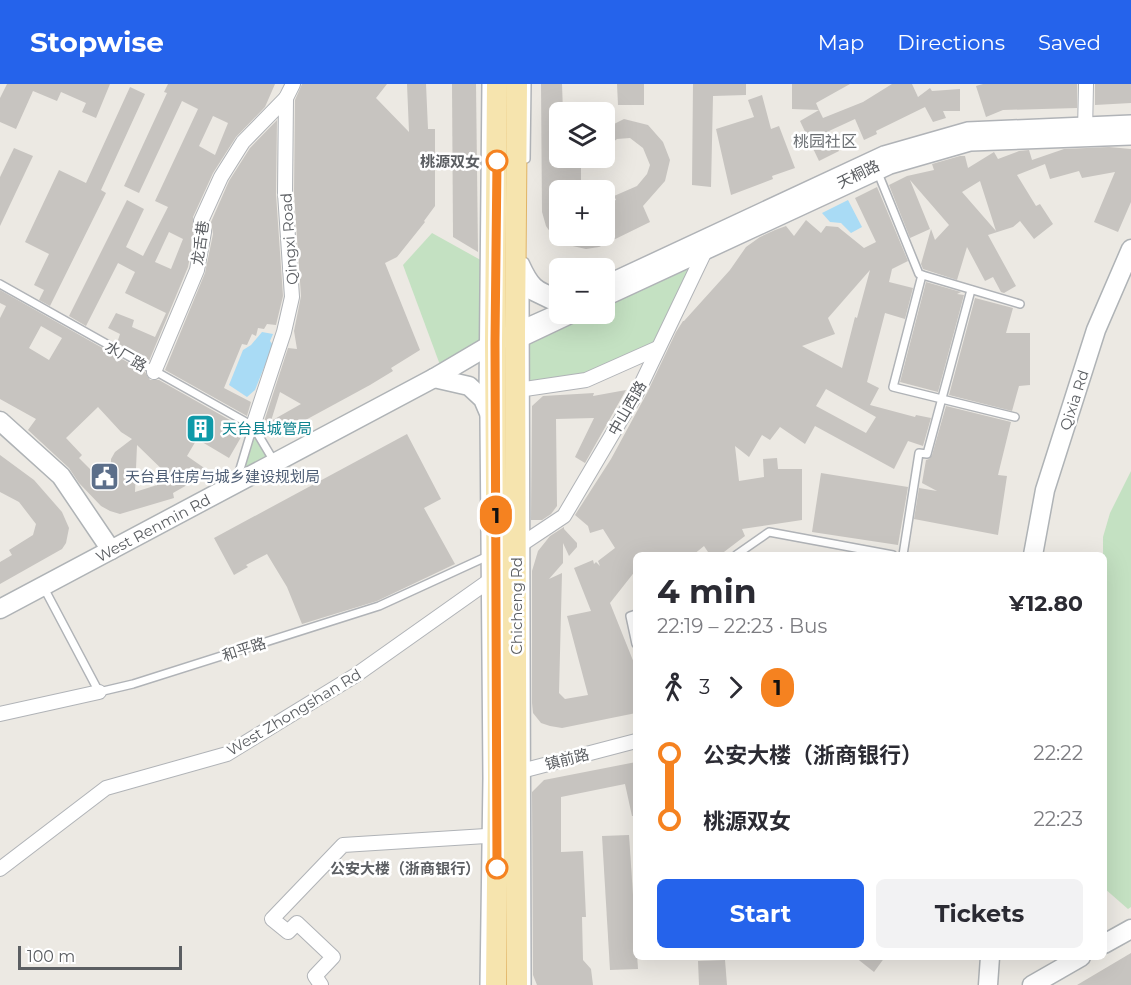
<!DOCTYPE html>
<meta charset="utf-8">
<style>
body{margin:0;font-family:Montserrat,"Noto Sans SC",sans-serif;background:#f2f2f3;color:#2b2b33;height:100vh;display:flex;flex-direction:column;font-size:22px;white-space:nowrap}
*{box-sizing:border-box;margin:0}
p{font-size:20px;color:#7c7c81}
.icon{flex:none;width:33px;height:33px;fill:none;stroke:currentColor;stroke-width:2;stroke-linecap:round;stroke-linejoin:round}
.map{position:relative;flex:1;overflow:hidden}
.side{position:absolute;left:633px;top:468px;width:474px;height:408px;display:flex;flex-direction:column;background:#fff;border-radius:9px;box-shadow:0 6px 24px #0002}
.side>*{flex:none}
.badge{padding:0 12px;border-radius:20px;font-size:21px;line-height:39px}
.fabs{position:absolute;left:549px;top:18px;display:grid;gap:12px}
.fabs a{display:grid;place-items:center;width:66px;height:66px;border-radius:9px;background:#fff;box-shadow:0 6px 24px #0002;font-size:30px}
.scale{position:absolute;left:18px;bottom:15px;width:164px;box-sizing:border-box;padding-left:6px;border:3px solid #5b5e62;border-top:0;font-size:16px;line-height:21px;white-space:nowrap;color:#5b5e62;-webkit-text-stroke:4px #fff;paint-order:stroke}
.map>.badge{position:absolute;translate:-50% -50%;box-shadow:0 0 0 3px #fff}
.legs{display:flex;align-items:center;gap:9px;height:66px;padding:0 24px;font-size:20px}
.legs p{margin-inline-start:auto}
.head{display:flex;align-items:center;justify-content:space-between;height:102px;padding:0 24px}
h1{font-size:33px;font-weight:700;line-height:45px}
.cta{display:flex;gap:12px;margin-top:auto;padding:12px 24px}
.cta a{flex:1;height:69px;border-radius:9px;background:#2563eb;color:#fff;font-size:24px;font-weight:700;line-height:69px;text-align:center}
.cta a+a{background:#f2f2f3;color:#2b2b33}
ul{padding:0 24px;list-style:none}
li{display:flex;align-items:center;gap:21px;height:66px;font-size:22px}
li i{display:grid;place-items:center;width:9px;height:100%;margin:0 8px;background:currentColor}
li i::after{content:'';width:15px;height:15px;margin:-8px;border:4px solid;border-radius:50%;background:#fff}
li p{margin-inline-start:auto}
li:first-child i{background:linear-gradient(#0000 50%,currentColor 0)}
li:last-child i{background:linear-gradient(currentColor 50%,#0000 0)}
header{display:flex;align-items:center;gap:36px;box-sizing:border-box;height:84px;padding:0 30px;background:#2563eb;color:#fff}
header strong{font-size:28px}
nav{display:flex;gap:33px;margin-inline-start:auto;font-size:21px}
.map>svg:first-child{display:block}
.green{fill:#c4e1c2}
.water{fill:#a9dbf5}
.building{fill:#c7c4c0;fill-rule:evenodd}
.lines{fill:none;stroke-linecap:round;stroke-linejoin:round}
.lane-casing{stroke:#b0b3b7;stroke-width:10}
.street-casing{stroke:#b0b3b7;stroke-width:16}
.secondary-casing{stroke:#afb3b6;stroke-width:21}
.primary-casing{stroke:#e1b466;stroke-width:22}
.lane{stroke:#fff;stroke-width:7}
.street{stroke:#fff;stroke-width:14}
.secondary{stroke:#fff;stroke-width:18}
.primary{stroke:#f6e4ae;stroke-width:20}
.line-1-casing{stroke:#fff;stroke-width:14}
.line-1{stroke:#f58220;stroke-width:9}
.stop-1-dot{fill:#fff;stroke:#f58220;stroke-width:3}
.labels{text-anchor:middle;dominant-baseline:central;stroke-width:5;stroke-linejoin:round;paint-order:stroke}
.stop-label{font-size:15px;font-weight:bold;fill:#5b5e62;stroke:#fff;text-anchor:end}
.street-label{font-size:15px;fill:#5b5e62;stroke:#fff}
.culture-label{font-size:15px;fill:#0d838f;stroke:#fff;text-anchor:start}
.service-label{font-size:15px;fill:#4e5e75;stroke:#fff;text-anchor:start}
.neighbourhood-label{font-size:16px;fill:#6c7074;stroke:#fff}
</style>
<header>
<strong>Stopwise</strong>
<nav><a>Map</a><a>Directions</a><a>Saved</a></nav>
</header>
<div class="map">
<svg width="1131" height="901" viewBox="0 0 1131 901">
<rect width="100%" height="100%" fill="#ece9e3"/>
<g class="green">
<path d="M432,149L486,179L484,264L443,289L403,181Z"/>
<path d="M700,176L658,264L586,296L525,305L526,257L583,230H604L605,219Z"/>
<path d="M253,342L275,379L235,400Z"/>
<path d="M1131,387V823L1128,825L1104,804L1103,453L1110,429Z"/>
</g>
<g class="water">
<path d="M848,116L862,143L851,149L841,139L830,138L822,129Z"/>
<path d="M262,248L273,250L270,257L273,261L255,306L247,313L229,301L243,266L251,261Z"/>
</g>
<g class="building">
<path d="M7,0H110L96,34L82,28L86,19L61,8L57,17L33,7L16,45L0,38V14Z"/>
<path d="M168,0H275L265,23L236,53L213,89L193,133L195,148L188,183L149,277L117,259L120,250L108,244L116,229L134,236L132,243L155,253L166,229L125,209L135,188L118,179L86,242L69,232L127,116L144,125L126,163L143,172L168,123L155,117L198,25L182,17L139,109L124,102L167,9L164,8ZM213,32L228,39L215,71L199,62ZM169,148L183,155L171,185L155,178Z"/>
<path d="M302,0H387L376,14L409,48L407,0H426L428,45H435V122L424,137L425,138L397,173L385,179L420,266L391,284L393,287L370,301L278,351L276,347L262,344L288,264L297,265L294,247L301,212L294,109L295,16ZM280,308L301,320L271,337Z"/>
<path d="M452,0H476L478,168L453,153Z"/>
<path d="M541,0H562L563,28H560V81L581,80V106H560V152H604V120L616,116L614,112L637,102L647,90L650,81L643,64L630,54L617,55L604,65V45L624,35L648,41L663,58L670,76L665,97L643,122L650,138L599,163L586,165L568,161L560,156V160L550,152H553L546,142L542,128Z"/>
<path d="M617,0H644V21H618Z"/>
<path d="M693,0H746V11L713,12L711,103L692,101Z"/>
<path d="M792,0H850L816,19L819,26L792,25Z"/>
<path d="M892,0H912L918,13L930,4L932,7L960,5V27H943L946,34L933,38L925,23L876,47L877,50L864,56L855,35L829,47L839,67L819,77L800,37L819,26L823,34L863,18Z"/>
<path d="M983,0H1077V24L1003,26L986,33L976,2Z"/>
<path d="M1095,0H1131V19L1095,21Z"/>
<path d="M130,3L145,10L101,106L106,109L50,222L39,216L44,206L34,201L49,170L25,158L59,86L86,99Z"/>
<path d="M762,11L771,45L779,42L795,84L772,92L773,95L731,111L716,45L754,33L748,16Z"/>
<path d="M277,36L276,110L283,212L276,241L267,240L264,245L258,244L256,252L252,250L247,261L242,260L224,304L251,318L247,332L165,286L205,189L213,150L211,138L229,97L250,64Z"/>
<path d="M1109,63L1131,65V118L1118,148L1094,138L1115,88L1082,94L1079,87L1050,95L1045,80L1017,91L1036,122L1040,120L1053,140L1034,155L1020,137L1013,143L988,151L1016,202L1004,209L1001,208L993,193L985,197L967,163L957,196L923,185L921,180L931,145L935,156L949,141L910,96L930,145L910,154L889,101L907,92L934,86L932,80L960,72H965L968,84L994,68L998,75L1019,67L1029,66L1032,76L1064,65ZM980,97L996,147L962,108Z"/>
<path d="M14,64L33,72L0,142V93Z"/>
<path d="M877,103L908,177L892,185L889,198L913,204L905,235L885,229L867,298L879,304L870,321L915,333L916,331L931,334L923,362L908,357L894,385L815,342L805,360L780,343L770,356L762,351L749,373L735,362L739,397L764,393L763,375L777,374L778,385H802V436L742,445L745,452L720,471H710L704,462L693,471H636V486L610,519L636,584V629L562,644L550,642L541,639L533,629L532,619V487L538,467L550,452L564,443V445L577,459V463L569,472L563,459V479L549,495L562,489L559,609L565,615L588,611L567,532L591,527L574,484L593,476L594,480L596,478L600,482L598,477L615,464L603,445L590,449L588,442L575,431L611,375L647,309L676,248L683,237H684L730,186L746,163L760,153L775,146L786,142L794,152L806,136L821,149L826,142L838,143L864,164L876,158L855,114ZM870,186L857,234L855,233L842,284L802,262L835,250L828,234ZM826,305L876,333L866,349L816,322Z"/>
<path d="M926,198L961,208L957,210L964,211L938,308L900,298Z"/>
<path d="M0,206L145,288L150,296H159L244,344V348L229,374L197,355L187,372L210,388L173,409L174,414L120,430L110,427L101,422L79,399L69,384L28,346L36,335L0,315V234L6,222L0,219ZM41,242L62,254L49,276L29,264ZM98,323L121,348L132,355L115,368L111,375V406L79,374L82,371L66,354ZM137,361L173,396L135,408Z"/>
<path d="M975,214L1013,224L1006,249H1030V301L1019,302L1012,327L949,311Z"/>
<path d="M626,306L585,379L575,373L594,334L556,335L557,422L551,430L542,436H531L532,322L543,312L594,309L593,312Z"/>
<path d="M946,322L1011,338L998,391L1007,392L998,451L914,435L919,404L937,407L922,399L926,376L929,375L932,371Z"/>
<path d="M407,350L441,415L424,424L455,480L377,517L302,540L287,503L267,470L246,481L248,483L234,491L214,454Z"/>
<path d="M0,371L34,396L62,428L69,444L66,459L62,465L0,500V478L12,471L9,466L33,451L36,440L19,418L0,408Z"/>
<path d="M821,389L908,403L898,461L812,448Z"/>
<path d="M636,678V732H632L625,700L561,713V768L583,767L586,833H582L583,876L591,885L593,901H537L533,891L532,708L544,696Z"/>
<path d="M629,751L638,885L610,886L602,752Z"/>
<path d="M1131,869V901H1077Z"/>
<path d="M855,873H885L874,888Z"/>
<path d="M725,876L727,901H699L698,877Z"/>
</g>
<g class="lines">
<defs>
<g id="lane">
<path d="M526,75L527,0"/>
<path d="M878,89L919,190L1020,220"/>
<path d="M525,178C534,198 538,203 560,209"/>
<path d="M922,191L893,303L1015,333"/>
<path d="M604,196L883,66L967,42L1131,35"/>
<path d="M0,200L253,342L275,379"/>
<path d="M525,207L527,901"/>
<path d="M604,219L891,86L971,63L1131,57"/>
<path d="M526,257L583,230"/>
<path d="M483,312L486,0"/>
<path d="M484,333L487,694L484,901"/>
<path d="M237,395L253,342"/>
<path d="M736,471L769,448L893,471"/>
<path d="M903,471L919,369L927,370L971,206"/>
<path d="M44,504L99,608L133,600L379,522L488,472"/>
<path d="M636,530L630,532L636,560"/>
</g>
<g id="street">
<path d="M1085,48L1086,0"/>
<path d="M154,288L197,186L204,148L201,137L221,93L243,58L286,14"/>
<path d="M525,305L586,296L658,264"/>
<path d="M253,342L284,248L292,213L285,109L286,14L293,0"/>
<path d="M516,464L564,432L639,305L708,161"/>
<path d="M0,630L99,608"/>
<path d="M510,690L636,657"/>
<path d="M0,785L106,704L227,670L356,591L486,499"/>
<path d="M321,901L315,892L333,873L297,839L288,848L272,835L343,761L486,752"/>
</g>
<g id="secondary">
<path d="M516,181L525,203L554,217L560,218"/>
<path d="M604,208L887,76L969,52L1131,46"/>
<path d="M434,294L469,302L483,315L495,343"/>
<path d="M0,337L61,392L111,466"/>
<path d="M1033,471L1045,406L1096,246L1131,165"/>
<path d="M0,525L434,294L495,258L560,229"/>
<path d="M1104,860L1131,845"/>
<path d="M988,901L990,873"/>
<path d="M1032,901L1081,873"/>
</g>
<g id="primary">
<path d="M496,901L498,694L495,258L497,0"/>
<path d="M517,901L515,249L517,0"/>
</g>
</defs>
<use href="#lane" class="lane-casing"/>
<use href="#street" class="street-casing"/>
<use href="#secondary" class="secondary-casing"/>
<use href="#primary" class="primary-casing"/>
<use href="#lane" class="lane"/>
<use href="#street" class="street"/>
<use href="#secondary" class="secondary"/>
<use href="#primary" class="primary"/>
</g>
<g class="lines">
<defs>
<path id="line-1" d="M497,784L495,258L497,77"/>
</defs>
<use href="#line-1" class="line-1-casing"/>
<use href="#line-1" class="line-1"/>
</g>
<defs>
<symbol id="building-square" viewBox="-11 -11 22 22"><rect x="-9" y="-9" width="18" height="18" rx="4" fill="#0f9aa8" stroke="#fff"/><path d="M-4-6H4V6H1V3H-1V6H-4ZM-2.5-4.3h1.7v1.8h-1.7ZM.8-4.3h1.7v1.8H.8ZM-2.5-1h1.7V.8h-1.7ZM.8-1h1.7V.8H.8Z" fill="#fff"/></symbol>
<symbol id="civic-square" viewBox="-11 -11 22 22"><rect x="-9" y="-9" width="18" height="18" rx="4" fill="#5c6f8a" stroke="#fff"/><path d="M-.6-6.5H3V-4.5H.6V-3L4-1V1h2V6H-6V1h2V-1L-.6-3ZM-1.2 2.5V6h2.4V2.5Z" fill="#fff"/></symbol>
</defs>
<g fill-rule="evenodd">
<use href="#building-square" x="184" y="328" width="33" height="33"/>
<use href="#civic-square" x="88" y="376" width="33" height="33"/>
</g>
<g class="stop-1-dot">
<circle cx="497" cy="77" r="10"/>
<circle cx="497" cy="784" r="10"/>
</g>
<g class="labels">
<g class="stop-label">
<text x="480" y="77">桃源双女</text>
<text x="480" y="784">公安大楼（浙商银行）</text>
</g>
<g class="street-label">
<text transform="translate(858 90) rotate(-26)">天桐路</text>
<text transform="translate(289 155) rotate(-94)">Qingxi Road</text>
<text transform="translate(200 159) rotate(-82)">龙舌巷</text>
<text transform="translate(126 272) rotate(30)">水厂路</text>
<text transform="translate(1074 316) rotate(-72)">Qixia Rd</text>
<text transform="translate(627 324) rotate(-60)">中山西路</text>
<text transform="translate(153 444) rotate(-28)">West Renmin Rd</text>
<text transform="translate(516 522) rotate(-90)">Chicheng Rd</text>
<text transform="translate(244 565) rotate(-18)">和平路</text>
<text transform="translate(294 628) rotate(-31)">West Zhongshan Rd</text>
<text transform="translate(567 675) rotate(-14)">镇前路</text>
</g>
<g class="culture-label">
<text x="222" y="344">天台县城管局</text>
</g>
<g class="service-label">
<text x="125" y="392">天台县住房与城乡建设规划局</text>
</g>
<g class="neighbourhood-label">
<text x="825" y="57">桃园社区</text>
</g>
</g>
</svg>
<div class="fabs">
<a><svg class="icon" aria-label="layers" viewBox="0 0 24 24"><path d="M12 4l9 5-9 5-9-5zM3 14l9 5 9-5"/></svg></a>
<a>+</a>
<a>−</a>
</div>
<div class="scale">100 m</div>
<b class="badge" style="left:496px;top:431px;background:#f58220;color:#111">1</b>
<section class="side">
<div class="head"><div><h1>4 min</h1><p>22:19 – 22:23 · Bus</p></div><b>¥12.80</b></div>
<div class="legs"><svg class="icon" aria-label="walk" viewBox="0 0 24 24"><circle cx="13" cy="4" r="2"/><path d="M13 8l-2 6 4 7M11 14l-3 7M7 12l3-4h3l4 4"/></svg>3<svg class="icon" aria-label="forward" viewBox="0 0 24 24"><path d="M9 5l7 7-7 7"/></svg><b class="badge" style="background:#f58220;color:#111">1</b></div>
<ul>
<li><i style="color:#f58220"></i><b>公安大楼（浙商银行）</b><p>22:22</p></li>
<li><i style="color:#f58220"></i><b>桃源双女</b><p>22:23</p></li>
</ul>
<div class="cta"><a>Start</a><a>Tickets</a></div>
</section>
</div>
